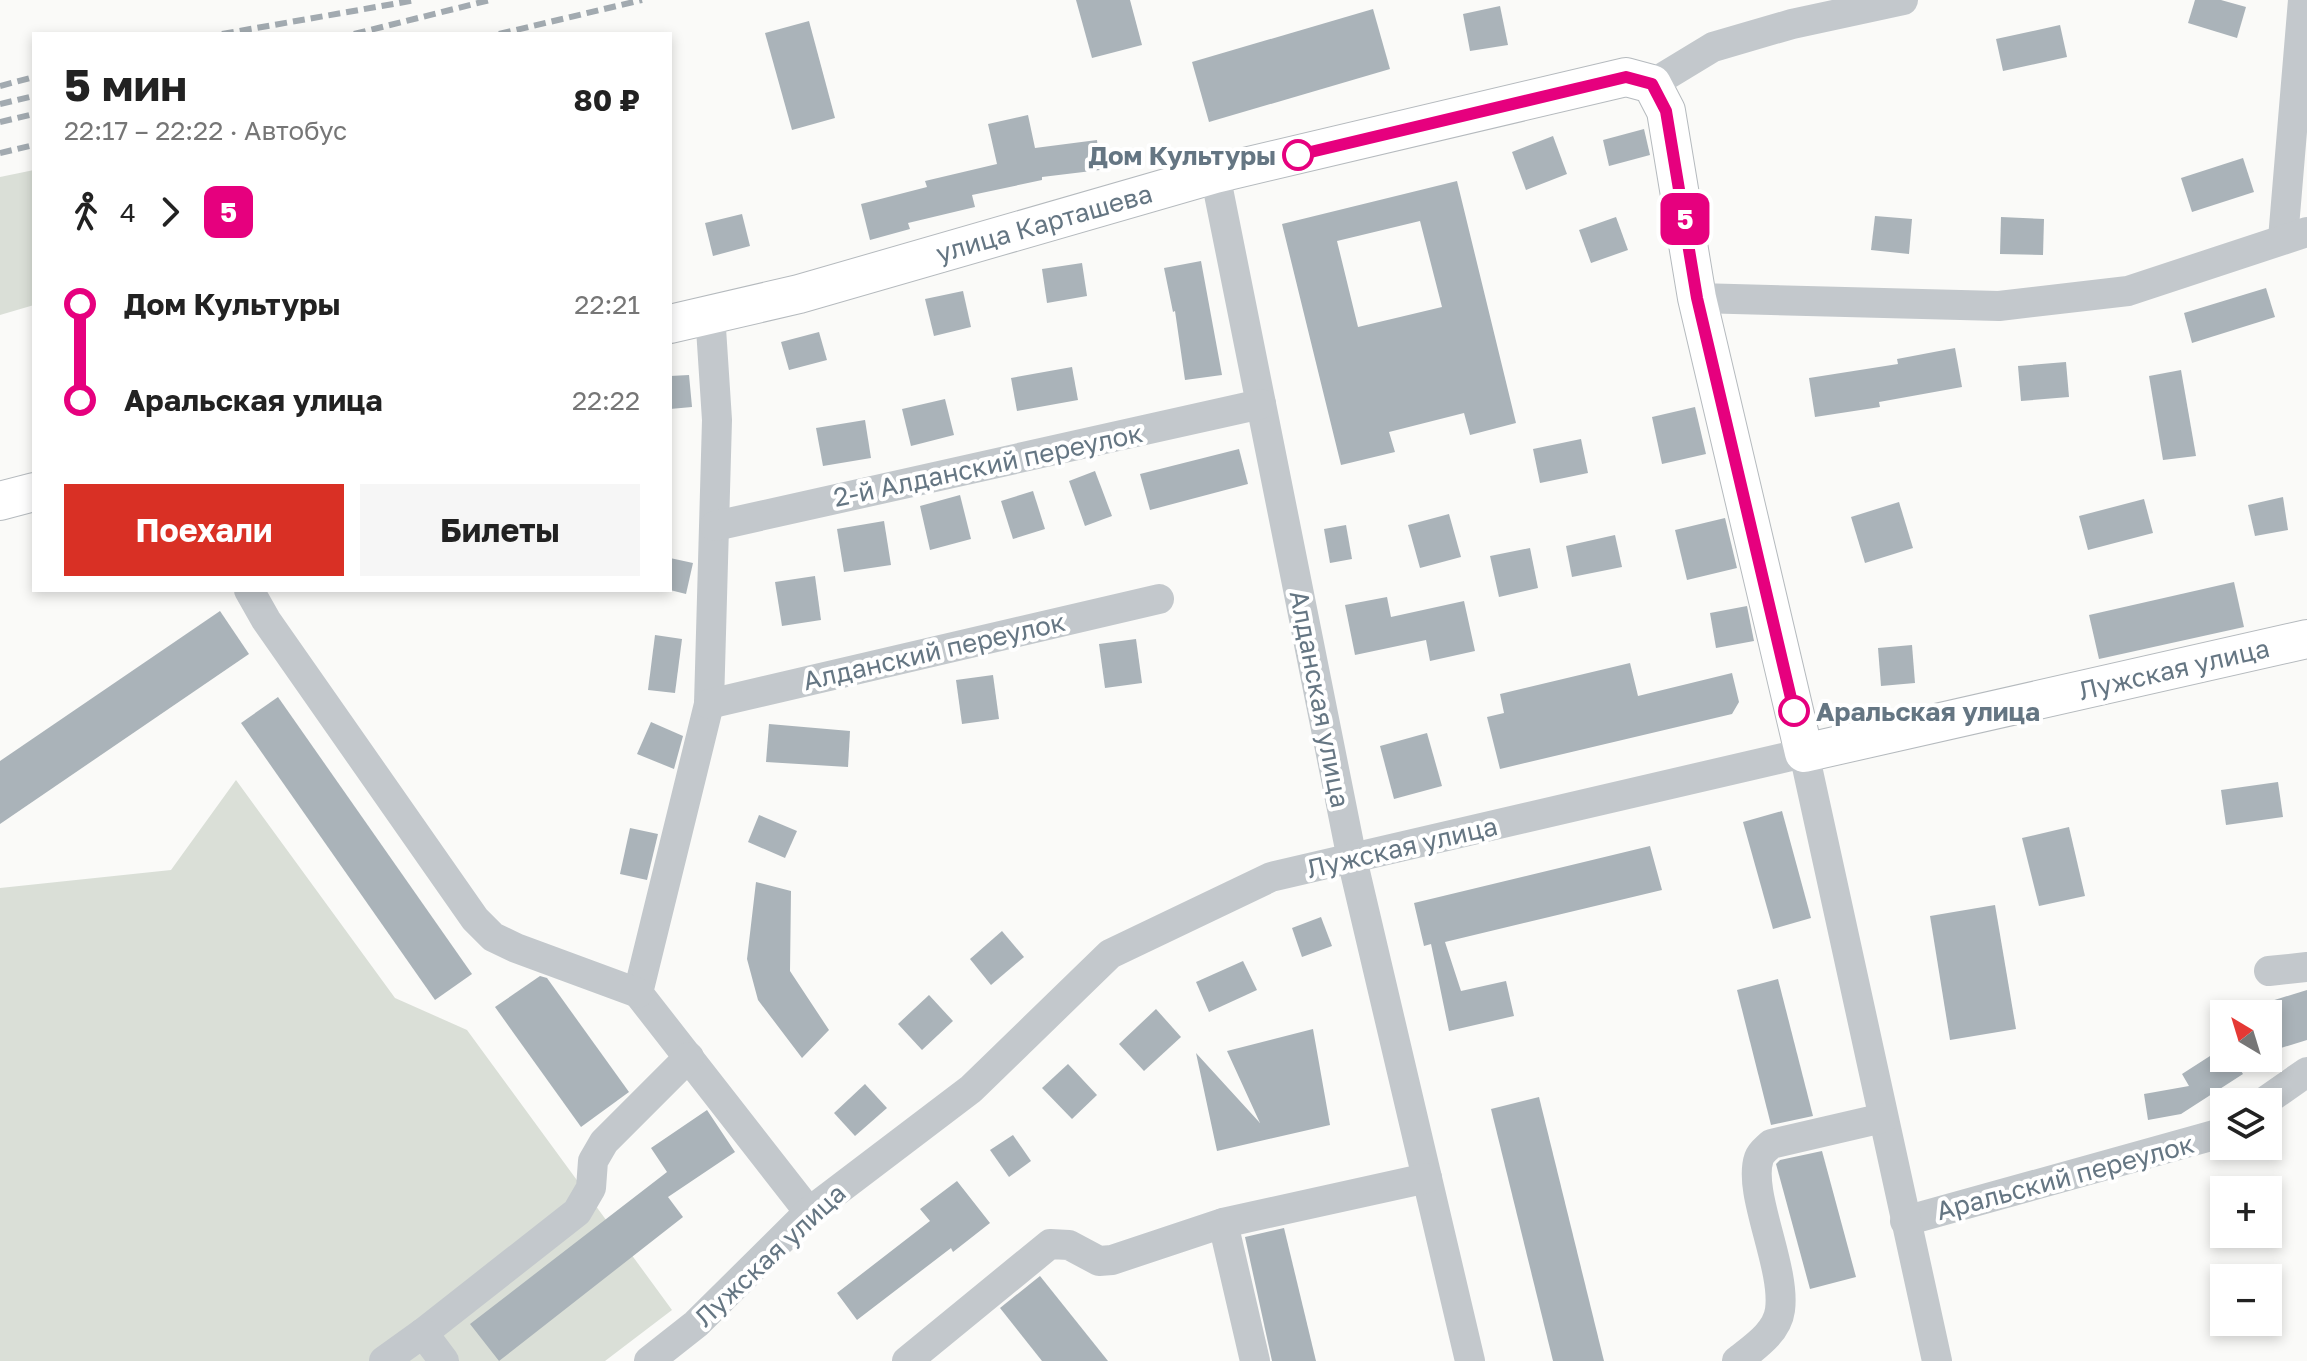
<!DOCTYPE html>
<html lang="ru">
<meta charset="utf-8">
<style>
body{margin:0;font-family:"Golos Text",sans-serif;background:#f6f6f6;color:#222;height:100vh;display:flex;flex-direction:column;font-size:30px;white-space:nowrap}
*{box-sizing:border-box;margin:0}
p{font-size:26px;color:#767676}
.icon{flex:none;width:44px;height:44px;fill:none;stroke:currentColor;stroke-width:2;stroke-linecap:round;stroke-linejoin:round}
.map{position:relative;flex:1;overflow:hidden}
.details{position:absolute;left:32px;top:32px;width:640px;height:560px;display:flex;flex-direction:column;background:#fff;border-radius:0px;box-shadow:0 4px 12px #0003}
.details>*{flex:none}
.badge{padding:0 16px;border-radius:12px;font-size:28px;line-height:52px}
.needle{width:52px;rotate:322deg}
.fabs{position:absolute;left:2210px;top:1000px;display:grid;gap:16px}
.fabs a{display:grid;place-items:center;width:72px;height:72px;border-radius:0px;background:#fff;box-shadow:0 4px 12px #0003;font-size:40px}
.map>.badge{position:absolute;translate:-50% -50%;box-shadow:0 0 0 4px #fff}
.legs{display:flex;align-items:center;gap:12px;height:88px;padding:0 32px;font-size:26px}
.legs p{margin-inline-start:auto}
.overview{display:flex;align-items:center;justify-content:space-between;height:136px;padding:0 32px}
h1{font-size:44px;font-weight:700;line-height:60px}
.primary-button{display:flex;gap:16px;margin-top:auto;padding:16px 32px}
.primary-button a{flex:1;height:92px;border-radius:0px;background:#d93025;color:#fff;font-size:32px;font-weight:700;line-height:92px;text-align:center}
.primary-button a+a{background:#f6f6f6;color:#222}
ul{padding:0 32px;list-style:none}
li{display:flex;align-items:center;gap:28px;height:96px;font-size:30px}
li i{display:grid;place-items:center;width:12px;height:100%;margin:0 10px;background:currentColor}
li i::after{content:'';width:20px;height:20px;margin:-10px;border:6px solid;border-radius:50%;background:#fff}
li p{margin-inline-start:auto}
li:first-child i{background:linear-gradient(#0000 50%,currentColor 0)}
li:last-child i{background:linear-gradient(currentColor 50%,#0000 0)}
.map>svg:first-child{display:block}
.green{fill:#dadfd7}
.building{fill:#aab3b9;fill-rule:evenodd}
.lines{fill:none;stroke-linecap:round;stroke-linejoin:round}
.major-casing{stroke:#b5babe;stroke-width:40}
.minor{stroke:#c3c8cc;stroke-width:30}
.major{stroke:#fff;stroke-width:38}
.rail{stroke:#a2aab0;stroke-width:6;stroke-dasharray:12 6;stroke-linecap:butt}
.line-1-casing{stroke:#fff;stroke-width:18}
.line-1{stroke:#e6007e;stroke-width:12}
.stop-1-dot{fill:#fff;stroke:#e6007e;stroke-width:4}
.labels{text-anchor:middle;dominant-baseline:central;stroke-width:8;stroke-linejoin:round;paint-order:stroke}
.stop-label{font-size:26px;font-weight:bold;fill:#657683;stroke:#fff;text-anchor:end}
.street-label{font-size:26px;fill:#657683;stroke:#fff}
</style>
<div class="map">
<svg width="2307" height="1361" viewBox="0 0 2307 1361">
<rect width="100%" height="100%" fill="#fafaf8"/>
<g class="green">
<path d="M34,170V305L0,315V177Z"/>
<path d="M236,780L395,998L467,1030L672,1310L605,1361H0V888L171,870Z"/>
</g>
<g class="building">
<path d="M1076,0H1130L1142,45L1092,58Z"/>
<path d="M2195,0H2221L2246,7L2237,38L2188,23Z"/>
<path d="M1500,6L1508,45L1470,51L1463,14Z"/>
<path d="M1373,9L1390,69L1209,122L1192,62Z"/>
<path d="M809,21L835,118L792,130L765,33Z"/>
<path d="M2060,25L2067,57L2003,71L1996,39Z"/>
<path d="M1028,115L1035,148L1097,140L1100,170L1042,177V180L972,195L975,207L908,223L910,229L870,240L861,204L927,187L925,181L997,164L988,124Z"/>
<path d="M1644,129L1650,155L1609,166L1603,140Z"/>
<path d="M1553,136L1567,174L1526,190L1512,152Z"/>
<path d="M2243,158L2254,192L2192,212L2181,178Z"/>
<path d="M1457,181L1516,423L1470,435L1464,413L1389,432L1395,452L1341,465L1282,224ZM1420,221L1442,307L1358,327L1337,241Z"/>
<path d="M742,214L750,246L713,256L705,223Z"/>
<path d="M1875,216L1912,219L1909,254L1871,250Z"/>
<path d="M1616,217L1628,250L1591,263L1579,230Z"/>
<path d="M2001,217L2044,219L2043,255L2000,254Z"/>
<path d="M1201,261L1222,375L1185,380L1175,311L1173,312L1164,268Z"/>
<path d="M1082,263L1087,296L1047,303L1042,269Z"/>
<path d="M2266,288L2275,317L2192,343L2184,313Z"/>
<path d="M963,291L971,327L934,336L925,299Z"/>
<path d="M819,332L827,360L789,370L781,342Z"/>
<path d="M1955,348L1962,387L1879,402L1880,407L1815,417L1809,378L1898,364L1897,359Z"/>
<path d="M2066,362L2069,397L2021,401L2018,366Z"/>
<path d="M1072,367L1078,400L1017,411L1011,378Z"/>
<path d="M2181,370L2196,456L2163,460L2149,376Z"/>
<path d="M689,375L692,407L670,409V376Z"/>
<path d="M945,399L954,435L911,446L902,409Z"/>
<path d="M1695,407L1706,454L1662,464L1652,417Z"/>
<path d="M865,420L871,458L823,466L816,428Z"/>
<path d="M1581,439L1588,473L1540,483L1533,449Z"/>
<path d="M1239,449L1248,484L1150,510L1140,474Z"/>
<path d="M1095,471L1112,516L1085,526L1069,481Z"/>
<path d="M1033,491L1045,529L1013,539L1001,501Z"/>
<path d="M960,495L971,539L930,550L920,506Z"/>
<path d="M2283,497L2288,530L2255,536L2248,505Z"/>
<path d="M2144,499L2153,533L2088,550L2079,516Z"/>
<path d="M1899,502L1913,548L1865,563L1851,517Z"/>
<path d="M1449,514L1461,557L1420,568L1408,525Z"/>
<path d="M1725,518L1737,568L1687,580L1675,530Z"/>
<path d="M884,521L891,565L844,572L837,529Z"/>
<path d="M1346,525L1352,559L1330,563L1324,529Z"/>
<path d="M1615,535L1622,567L1572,577L1566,546Z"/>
<path d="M1530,548L1538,588L1499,597L1490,556Z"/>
<path d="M670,558L693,563L686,594L670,590Z"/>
<path d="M815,576L821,620L782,626L775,582Z"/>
<path d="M2234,582L2244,627L2099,659L2089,615Z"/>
<path d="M1387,597L1391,617L1464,601L1475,651L1430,661L1426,640L1355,655L1345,605Z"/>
<path d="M1747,606L1754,641L1716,648L1710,613Z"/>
<path d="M220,611L249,654L0,824V761Z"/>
<path d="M655,635L682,639L675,693L648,690Z"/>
<path d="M1136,639L1142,683L1105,688L1099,644Z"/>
<path d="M1912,645L1915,683L1881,686L1878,648Z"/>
<path d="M1630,663L1638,696L1732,673L1739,702L1732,714L1500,769L1487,717L1504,713L1500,694Z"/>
<path d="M993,675L999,719L962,724L956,680Z"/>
<path d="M278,697L472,974L435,1000L241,723Z"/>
<path d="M651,722L683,736L674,769L637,754Z"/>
<path d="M769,724L850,731L848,767L766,762Z"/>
<path d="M1427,733L1442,786L1394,799L1380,746Z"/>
<path d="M2278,782L2283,817L2226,825L2221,790Z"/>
<path d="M1782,811L1811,918L1773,929L1743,822Z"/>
<path d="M759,815L797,831L785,858L748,842Z"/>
<path d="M2069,827L2085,896L2039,906L2022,838Z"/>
<path d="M630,828L658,834L647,880L620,874Z"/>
<path d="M1650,846L1662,890L1445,942L1461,991L1506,981L1514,1016L1449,1031L1431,944L1424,946L1414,903Z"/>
<path d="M756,882L791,891L790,971L829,1030L802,1058L758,1000L747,959Z"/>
<path d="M1995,905L2016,1029L1950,1040L1930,916Z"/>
<path d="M1321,917L1332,946L1302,957L1292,928Z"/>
<path d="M1002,931L1024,957L991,985L970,959Z"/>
<path d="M1243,961L1257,990L1209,1012L1196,982Z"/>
<path d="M540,976L547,978L629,1092L581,1127L495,1007Z"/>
<path d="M1778,979L1813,1116L1771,1125L1737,990Z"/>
<path d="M2307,990V1040L2268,1052V1002Z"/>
<path d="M929,995L953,1021L922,1050L898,1024Z"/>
<path d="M1156,1009L1181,1037L1144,1071L1119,1044Z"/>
<path d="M1313,1029L1330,1125L1217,1151L1196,1053L1260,1123L1227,1051Z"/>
<path d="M2224,1047V1058H2233L2243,1074L2181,1114L2148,1120L2144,1094L2189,1086L2182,1074Z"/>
<path d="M1068,1064L1097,1095L1072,1119L1042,1088Z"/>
<path d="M865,1084L887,1108L855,1136L834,1113Z"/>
<path d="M1539,1097L1604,1361H1553L1491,1109Z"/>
<path d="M707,1110L735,1152L668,1197L683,1217L499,1361L470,1324L667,1172L651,1148Z"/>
<path d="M1013,1135L1031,1161L1009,1177L990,1150Z"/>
<path d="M1822,1151L1856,1277L1810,1289L1776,1164L1780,1160Z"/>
<path d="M957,1181L990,1223L953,1252L951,1248L857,1320L837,1293L930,1221L920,1209Z"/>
<path d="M1284,1228L1316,1361H1272L1245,1237Z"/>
<path d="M1040,1276L1108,1361H1042L1000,1308Z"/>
</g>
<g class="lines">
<defs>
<g id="major">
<path d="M670,324L799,294L1215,174L1626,77L1652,84L1666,111L1697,298L1804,753L2307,639"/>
<path d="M0,501L34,492"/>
</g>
</defs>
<use href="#major" class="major-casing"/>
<g class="minor">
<path d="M1652,84L1713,47L1792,24L1903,0"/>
<path d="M1215,174L1352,859L1470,1361"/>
<path d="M2283,239L2303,0"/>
<path d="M1697,298L1999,306L2128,291L2307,232"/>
<path d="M710,313L717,420L709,704L638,993L809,1212"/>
<path d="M715,526L1261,404"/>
<path d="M249,590L266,620L475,919L493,937L516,948L638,993"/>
<path d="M709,704L1159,599"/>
<path d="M2269,971L2307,967"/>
<path d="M2264,1102L2307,1072"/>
<path d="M1905,1221L2218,1134L2224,1130"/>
<path d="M423,1333L577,1212L591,1188L593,1161L604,1142L689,1057"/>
<path d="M384,1361L423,1333L444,1361"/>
<path d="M649,1361L696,1324L809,1212L971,1089L1110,954L1271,877L1804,753L1937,1361"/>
<path d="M907,1361L1050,1244L1069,1245L1099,1261L1112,1260L1223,1223"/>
<path d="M1255,1361L1223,1223L1427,1178"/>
<path d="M1737,1361C1753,1348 1777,1333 1780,1310C1786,1267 1747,1192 1759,1158C1761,1152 1766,1149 1771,1144L1883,1118"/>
</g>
<use href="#major" class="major"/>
<g class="rail">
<path d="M222,34L416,0"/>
<path d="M354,34L490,0"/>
<path d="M499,34L642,0"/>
<path d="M0,86L34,77"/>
<path d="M0,104L34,96"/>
<path d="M0,122L34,114"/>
<path d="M0,153L34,145"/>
</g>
</g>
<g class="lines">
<defs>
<path id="line-1" d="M1298,155L1626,77L1652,84L1666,111L1697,298L1794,711"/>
</defs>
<use href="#line-1" class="line-1-casing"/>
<use href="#line-1" class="line-1"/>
</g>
<g class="stop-1-dot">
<circle cx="1298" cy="155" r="14"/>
<circle cx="1794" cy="711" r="14"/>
</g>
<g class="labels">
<g class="stop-label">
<text x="1276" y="155">Дом Культуры</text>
<text x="1816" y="711" text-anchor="start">Аральская улица</text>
</g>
<g class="street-label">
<text transform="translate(1044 223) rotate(-16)">улица Карташева</text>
<text transform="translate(988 465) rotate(-12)">2-й Алданский переулок</text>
<text transform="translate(934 651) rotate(-13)">Алданский переулок</text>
<text transform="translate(2174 669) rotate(-13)">Лужская улица</text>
<text transform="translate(1320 699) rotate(79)">Алданская улица</text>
<text transform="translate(1402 847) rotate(-13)">Лужская улица</text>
<text transform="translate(2065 1177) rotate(-15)">Аральский переулок</text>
<text transform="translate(770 1255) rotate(-43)">Лужская улица</text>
</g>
</g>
</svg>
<div class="fabs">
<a><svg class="needle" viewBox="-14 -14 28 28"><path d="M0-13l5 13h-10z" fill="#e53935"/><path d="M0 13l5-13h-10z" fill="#767676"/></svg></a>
<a><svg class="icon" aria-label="layers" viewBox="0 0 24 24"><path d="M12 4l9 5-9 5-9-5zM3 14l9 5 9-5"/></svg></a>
<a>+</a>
<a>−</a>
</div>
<b class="badge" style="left:1685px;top:219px;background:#e6007e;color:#fff">5</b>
<section class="details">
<div class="overview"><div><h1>5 мин</h1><p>22:17 – 22:22 · Автобус</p></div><b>80 ₽</b></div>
<div class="legs"><svg class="icon" aria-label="walk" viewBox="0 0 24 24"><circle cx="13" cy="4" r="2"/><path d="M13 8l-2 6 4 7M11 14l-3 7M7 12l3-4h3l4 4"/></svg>4<svg class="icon" aria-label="forward" viewBox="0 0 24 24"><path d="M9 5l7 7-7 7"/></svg><b class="badge" style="background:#e6007e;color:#fff">5</b></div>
<ul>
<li><i style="color:#e6007e"></i><b>Дом Культуры</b><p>22:21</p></li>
<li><i style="color:#e6007e"></i><b>Аральская улица</b><p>22:22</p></li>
</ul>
<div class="primary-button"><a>Поехали</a><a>Билеты</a></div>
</section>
</div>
